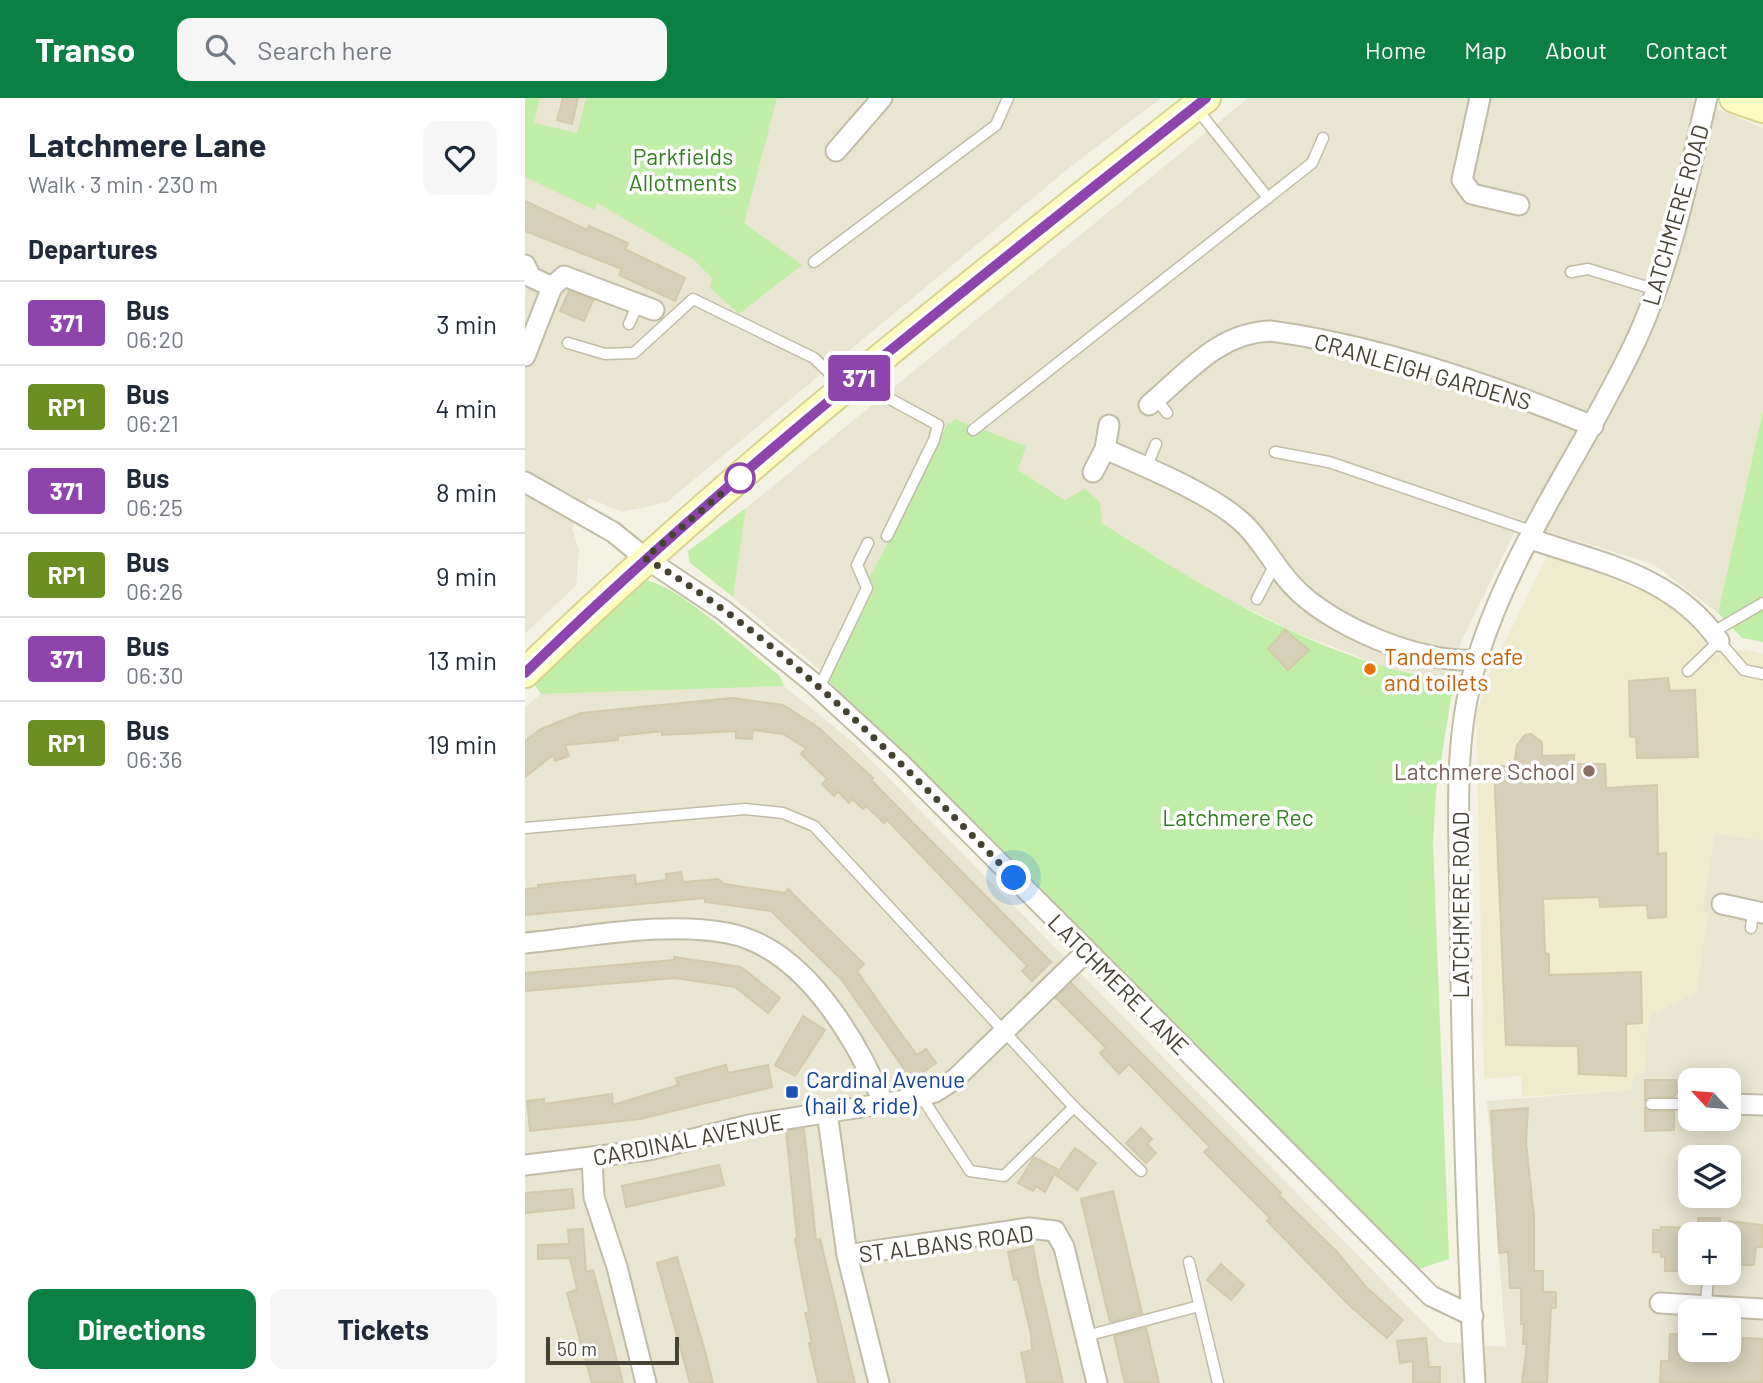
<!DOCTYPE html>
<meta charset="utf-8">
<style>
body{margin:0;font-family:Barlow,sans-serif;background:#f6f6f7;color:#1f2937;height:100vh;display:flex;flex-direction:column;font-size:26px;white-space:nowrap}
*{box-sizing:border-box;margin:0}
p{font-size:23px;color:#747a83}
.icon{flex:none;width:38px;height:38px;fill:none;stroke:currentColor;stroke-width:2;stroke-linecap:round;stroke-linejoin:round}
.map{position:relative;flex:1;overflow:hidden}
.sheet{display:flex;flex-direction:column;background:#fff;width:525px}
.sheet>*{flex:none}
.badge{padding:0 14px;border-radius:5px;font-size:24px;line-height:46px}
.needle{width:46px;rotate:296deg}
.buttons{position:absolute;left:1153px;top:970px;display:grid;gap:14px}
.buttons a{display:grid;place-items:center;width:63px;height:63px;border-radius:14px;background:#fff;box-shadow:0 4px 18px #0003;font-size:35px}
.scale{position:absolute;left:21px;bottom:18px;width:133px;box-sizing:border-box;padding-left:7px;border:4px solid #464233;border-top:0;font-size:19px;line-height:24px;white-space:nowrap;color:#464233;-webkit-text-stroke:5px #fff;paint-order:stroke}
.you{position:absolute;width:35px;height:35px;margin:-18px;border:5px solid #fff;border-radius:50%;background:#1a73e8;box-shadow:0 0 0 10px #1a73e833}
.map>.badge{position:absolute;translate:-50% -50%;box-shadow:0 0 0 4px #fff}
h2{padding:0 28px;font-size:26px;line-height:63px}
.round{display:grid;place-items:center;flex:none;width:74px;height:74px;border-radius:14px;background:#f6f6f7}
.summary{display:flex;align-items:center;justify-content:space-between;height:119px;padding:0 28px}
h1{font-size:33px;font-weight:700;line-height:52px}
.action{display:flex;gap:14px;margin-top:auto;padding:14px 28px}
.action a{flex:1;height:80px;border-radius:14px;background:#0b8043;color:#fff;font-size:28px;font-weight:700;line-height:80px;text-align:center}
.action a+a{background:#f6f6f7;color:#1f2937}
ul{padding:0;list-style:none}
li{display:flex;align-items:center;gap:21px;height:84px;padding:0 28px;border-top:2px solid #e0e1e3}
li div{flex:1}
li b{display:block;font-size:26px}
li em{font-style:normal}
li .badge{min-width:77px;font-weight:700;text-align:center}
header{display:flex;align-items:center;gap:42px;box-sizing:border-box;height:98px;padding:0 35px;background:#0b8043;color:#fff}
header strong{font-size:33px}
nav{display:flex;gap:38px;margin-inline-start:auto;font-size:24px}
.search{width:490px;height:63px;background:#f6f6f7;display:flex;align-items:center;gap:18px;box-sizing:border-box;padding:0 24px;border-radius:14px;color:#747a83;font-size:26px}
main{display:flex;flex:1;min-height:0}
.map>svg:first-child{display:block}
.residential{fill:#e8e5d1;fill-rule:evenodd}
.education{fill:#eeeccc}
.green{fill:#c0eda8}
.building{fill:#d6d0b8;stroke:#d2caaa;stroke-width:2}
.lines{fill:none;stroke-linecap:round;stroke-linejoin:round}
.lane-casing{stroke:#c0bca5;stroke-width:13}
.street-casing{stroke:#c0bca5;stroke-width:23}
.secondary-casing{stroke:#d8d38e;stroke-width:32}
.lane{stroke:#fff;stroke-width:10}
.street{stroke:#fff;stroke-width:19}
.secondary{stroke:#fffcc2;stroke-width:28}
.line-casing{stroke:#fff;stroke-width:16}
.line{stroke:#8e44ad;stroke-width:10}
.walk{stroke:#464233;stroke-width:7;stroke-dasharray:0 12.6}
.stop-dot{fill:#fff;stroke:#8e44ad;stroke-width:3.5}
.food-dot{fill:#e8710a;stroke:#fff;stroke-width:2.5}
.education-dot{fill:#8d6e63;stroke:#fff;stroke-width:2.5}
.transit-dot{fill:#1a4fb4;stroke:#fff;stroke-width:2.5}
.labels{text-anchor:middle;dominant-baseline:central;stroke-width:7;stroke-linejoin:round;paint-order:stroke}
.park-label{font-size:23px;fill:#327e21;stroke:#fff}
.street-label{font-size:23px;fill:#464233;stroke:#fff}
.food-label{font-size:23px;fill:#c56008;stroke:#fff;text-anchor:start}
.education-label{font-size:23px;fill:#785e54;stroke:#fff;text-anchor:end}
.transit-label{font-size:23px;fill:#164399;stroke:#fff;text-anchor:start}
</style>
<header>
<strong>Transo</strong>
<div class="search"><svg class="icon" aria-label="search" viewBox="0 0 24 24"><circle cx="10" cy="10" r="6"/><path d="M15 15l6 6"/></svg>Search here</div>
<nav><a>Home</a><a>Map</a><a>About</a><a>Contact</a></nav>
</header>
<main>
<section class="sheet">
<div class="summary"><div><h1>Latchmere Lane</h1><p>Walk · 3 min · 230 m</p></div><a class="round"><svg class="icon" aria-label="heart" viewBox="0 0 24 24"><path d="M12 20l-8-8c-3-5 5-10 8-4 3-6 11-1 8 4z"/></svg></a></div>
<h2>Departures</h2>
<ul>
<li><span class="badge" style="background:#8e44ad;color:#fff">371</span><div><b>Bus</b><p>06:20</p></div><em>3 min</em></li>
<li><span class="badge" style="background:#6b8e23;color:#fff">RP1</span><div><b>Bus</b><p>06:21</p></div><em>4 min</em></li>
<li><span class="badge" style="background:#8e44ad;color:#fff">371</span><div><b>Bus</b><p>06:25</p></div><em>8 min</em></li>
<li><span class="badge" style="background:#6b8e23;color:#fff">RP1</span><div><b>Bus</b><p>06:26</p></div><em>9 min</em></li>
<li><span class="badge" style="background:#8e44ad;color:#fff">371</span><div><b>Bus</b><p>06:30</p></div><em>13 min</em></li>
<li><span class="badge" style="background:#6b8e23;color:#fff">RP1</span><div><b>Bus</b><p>06:36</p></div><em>19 min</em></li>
</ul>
<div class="action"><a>Directions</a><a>Tickets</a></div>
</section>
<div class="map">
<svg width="1238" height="1285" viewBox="0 0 1238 1285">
<rect width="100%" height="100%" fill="#f4f2e3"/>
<g class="residential">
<path d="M0,0H636L544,70L142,404L97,414L64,400L47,431L54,452L51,487L0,536Z"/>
<path d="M723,0H1166L1238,30V312L1193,515L1128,466L994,425L935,546L929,582L862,570L767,533L684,492L501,377L423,324L308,575L297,574L208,499L221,410Z"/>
<path d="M259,588L330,646L918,1244L981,1249L962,1003L1105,992L1110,976L1119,974L1124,918L1183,815L1177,814L1190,735L1238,742V1285H0V609L16,596ZM1166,982H1204V1020H1166ZM1166,1059H1204V1097H1166ZM1166,1136H1204V1174H1166ZM1166,1213H1204V1251H1166Z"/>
</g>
<path class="education" d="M1023,456L1147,504L1190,557L1218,551L1238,556V742L1190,735L1178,813L1184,815L1171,895L1124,918L1119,974L1110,976L1105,992L997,999L996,978L959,981L951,617L964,577Z"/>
<g class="green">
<path d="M0,0H15L9,25L52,35L61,0H252L219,125L277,167L214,216L185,190L187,180L168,161L72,105L69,112L0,79Z"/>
<path d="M1238,312V544L1217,540L1193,515Z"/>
<path d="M429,321L501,348L493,372L540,402L560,391L575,404L577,425C667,482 758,539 861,569C883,576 907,578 929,582L911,693L908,744L924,1161L894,1171L303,582L341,502L335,497L394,387L423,324L426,326Z"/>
<path d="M221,410L208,499L164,464L163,453Z"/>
<path d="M119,482C153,486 223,553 254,577L259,588L16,596L9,586L106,490Z"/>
</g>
<g class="building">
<path d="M38,0H53L47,26L32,22Z"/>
<path d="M0,103L62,132L64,128L103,145L100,151L160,180L150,203L94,177L97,171L0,133Z"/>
<path d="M44,193L68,202L59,223L35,213Z"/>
<path d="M760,532L784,552L763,572L743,551Z"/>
<path d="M1143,580L1145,593L1170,592L1173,659L1112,660L1111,639H1105L1104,583Z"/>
<path d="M207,600L258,607L294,630L348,680L346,682L526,864L507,883L497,873L502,868L362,722L359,725L341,708L338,711L327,701L324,705L313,693L309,698L297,686L302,681L276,656L281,650L258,636L228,632L227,641L211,640V633L137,637V633L93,638V642L40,647L44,658L30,663L28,657L0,679V643L16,631L56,615Z"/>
<path d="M1006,636L1017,644V658L1049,657V666H1080L1081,690L1132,687L1133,756L1141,755V819L1123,820L1122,807L1075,809L1074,799L1018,801L1020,855L1024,856V877L1116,874L1117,925L1101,926V978L1054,976L1053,948L981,947L969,668H989L992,647L1000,637Z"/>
<path d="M156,774L158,784L193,781L199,786L260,795L263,791L339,866L332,873L367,923L392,957L401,951L411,965L387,982L316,881L246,813L180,804V800L0,817V791L13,790V787L110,777L111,786L142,782L141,776Z"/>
<path d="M149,859L216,869L255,900L243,915L210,889L150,880L0,893V875L149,862Z"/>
<path d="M546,885L756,1095L754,1097L813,1155L841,1189L878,1222L862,1240L824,1207L742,1123L745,1120L679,1054L685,1049L604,966L594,976L575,955L581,950L531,900Z"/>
<path d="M278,918L300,932L270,978L250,967Z"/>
<path d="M201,967L203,975L243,967L247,989L115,1021L5,1033L2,1003L19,1001V1006L87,996L88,1007L153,987L151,980Z"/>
<path d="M1120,982H1151L1152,995L1149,999H1126L1120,1002Z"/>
<path d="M1003,1010L1001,1044L1009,1120V1173H1018V1194H1031V1210H1026L1022,1285H997L1002,1246H998L999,1226H996V1190H985L983,1154L974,1155L972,1119L966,1013Z"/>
<path d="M1120,1010L1126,1013H1149V1032L1120,1033Z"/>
<path d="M616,1030L627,1041L622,1046L631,1055L621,1065L601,1045Z"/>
<path d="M279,1031L291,1142L295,1141L330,1285H293L284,1245H287L280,1215L284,1214L270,1141L272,1140L261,1033Z"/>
<path d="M550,1050L571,1065L552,1092L531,1077Z"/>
<path d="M509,1059L532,1071L520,1094L511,1088L508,1093L493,1085Z"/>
<path d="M194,1067L199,1087L101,1109L97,1088Z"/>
<path d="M47,1091L49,1110L0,1115V1095Z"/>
<path d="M588,1093L617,1215L585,1224L556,1101Z"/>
<path d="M1173,1120H1195L1194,1136H1173Z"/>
<path d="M1204,1123L1238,1127V1149H1231L1229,1167H1214V1153H1211V1148H1204Z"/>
<path d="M1136,1129L1166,1130L1165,1155H1156L1154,1173H1140V1159H1136V1154H1128V1132H1136Z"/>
<path d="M58,1131L61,1174L68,1172L98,1285H67L42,1195L52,1192L45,1160L13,1161V1147L44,1146L43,1132Z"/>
<path d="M508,1148L513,1177L538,1285H502L500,1273L496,1255L507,1252L506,1236L493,1181L489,1182L483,1154Z"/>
<path d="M152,1159L180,1253L188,1285H165L132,1165Z"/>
<path d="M696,1166L719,1187L706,1202L682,1182Z"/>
<path d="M621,1230L634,1285H600L589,1238Z"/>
<path d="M1145,1236L1166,1237V1251H1217L1218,1240L1238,1241V1285H1135L1136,1263H1144Z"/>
<path d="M901,1240L904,1269H915V1285H888V1263L875,1265L872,1243Z"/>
</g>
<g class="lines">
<defs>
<g id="lane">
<path d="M671,10L743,100"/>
<path d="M289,164L471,27L483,0"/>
<path d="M1046,174L1063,171L1132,192"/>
<path d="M104,226L113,206"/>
<path d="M43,245L80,256L109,255L168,201L289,260L318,288"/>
<path d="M338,278L354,295L413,327L409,342L362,438"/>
<path d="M631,301L642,315"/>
<path d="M448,332L787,65L798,40"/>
<path d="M750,354L804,364L1009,434"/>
<path d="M621,370L631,346"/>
<path d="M732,501L750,466"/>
<path d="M1188,534L1238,505"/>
<path d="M1163,573L1194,543L1219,572L1238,576"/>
<path d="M294,590L342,490L332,467L343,445"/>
<path d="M0,730L220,711L258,715L289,728L549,1009L616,1073"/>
<path d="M1226,830L1228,813"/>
<path d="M396,998L445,1073L479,1078L549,1009"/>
<path d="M1126,1006H1166"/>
<path d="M1168,1020V1027"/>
<path d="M664,1164L693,1285"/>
<path d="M1181,1208L1183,1177"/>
<path d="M561,1238L674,1208"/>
</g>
<g id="street">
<path d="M955,0L937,82L947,96L994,107"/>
<path d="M311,53L357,0"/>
<path d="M0,167L6,179L27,189L39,178L129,212"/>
<path d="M0,258L27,189"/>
<path d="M624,307C662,275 693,235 745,233C850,247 970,288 1068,328"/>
<path d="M580,351C619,368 692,398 721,428C738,445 750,469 767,487C804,528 896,566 952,562"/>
<path d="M568,374L580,351L584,327"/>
<path d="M0,384L88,434L120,460L198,512L286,583L374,664L906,1198L948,1218"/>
<path d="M1006,441C1076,465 1149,478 1194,543"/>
<path d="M1197,806L1238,815"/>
<path d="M0,845C64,839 139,823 202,835C279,849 331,941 359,1006"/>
<path d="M1204,1006L1238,1007"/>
<path d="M302,1014L322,1157L354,1285"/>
<path d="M67,1061L69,1099L92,1169L121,1285"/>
<path d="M0,1067L124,1052L224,1027L387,1001L410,994L430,981L561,854"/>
<path d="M322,1157L504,1130L530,1133L539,1149L572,1285"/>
<path d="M1135,1205L1238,1211"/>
<path d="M950,1285C941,1129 937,972 935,816C935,732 926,643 952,562C987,447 1063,347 1113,238C1147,163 1163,80 1182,0"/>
</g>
<g id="secondary">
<path d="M1209,0L1238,10"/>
<path d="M0,575C213,368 448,184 681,0"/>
</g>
</defs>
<use href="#lane" class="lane-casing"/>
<use href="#street" class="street-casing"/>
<use href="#secondary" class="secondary-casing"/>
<use href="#lane" class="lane"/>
<use href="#street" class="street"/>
<use href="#secondary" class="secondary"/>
</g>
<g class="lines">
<defs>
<path id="line" d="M0,575C212,368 448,185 681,0"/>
</defs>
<use href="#line" class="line-casing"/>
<use href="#line" class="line"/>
<path class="walk" d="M215,380L120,460C261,543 376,665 489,780"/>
</g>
<circle class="stop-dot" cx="215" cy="380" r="14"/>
<circle class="food-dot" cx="845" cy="571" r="7"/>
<circle class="education-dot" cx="1064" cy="673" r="7"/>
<rect class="transit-dot" x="260" y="987" width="14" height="14" rx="3.5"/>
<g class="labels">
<g class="park-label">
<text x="158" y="58">Parkfields<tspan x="158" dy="26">Allotments</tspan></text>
<text x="713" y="719">Latchmere Rec</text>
</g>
<g class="street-label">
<text transform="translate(1150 117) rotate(-74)">LATCHMERE ROAD</text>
<text transform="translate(898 273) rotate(16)">CRANLEIGH GARDENS</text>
<text transform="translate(935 807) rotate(-90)">LATCHMERE ROAD</text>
<text transform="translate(594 886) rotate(45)">LATCHMERE LANE</text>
<text transform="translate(163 1041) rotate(-11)">CARDINAL AVENUE</text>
<text transform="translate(421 1145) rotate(-7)">ST ALBANS ROAD</text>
</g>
<g class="food-label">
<text x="859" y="558">Tandems cafe<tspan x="859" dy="26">and toilets</tspan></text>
</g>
<g class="education-label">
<text x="1050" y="673">Latchmere School</text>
</g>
<g class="transit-label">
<text x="281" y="981">Cardinal Avenue<tspan x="281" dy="26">(hail &amp; ride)</tspan></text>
</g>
</g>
</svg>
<div class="buttons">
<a><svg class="needle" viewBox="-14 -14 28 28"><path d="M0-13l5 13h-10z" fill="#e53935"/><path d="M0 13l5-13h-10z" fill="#747a83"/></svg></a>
<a><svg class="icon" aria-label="layers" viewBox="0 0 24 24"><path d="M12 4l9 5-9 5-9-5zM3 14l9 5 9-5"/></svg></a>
<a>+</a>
<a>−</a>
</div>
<div class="scale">50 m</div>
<div class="you" style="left:489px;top:780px"></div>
<b class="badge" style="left:334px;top:280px;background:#8e44ad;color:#fff">371</b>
</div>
</main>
